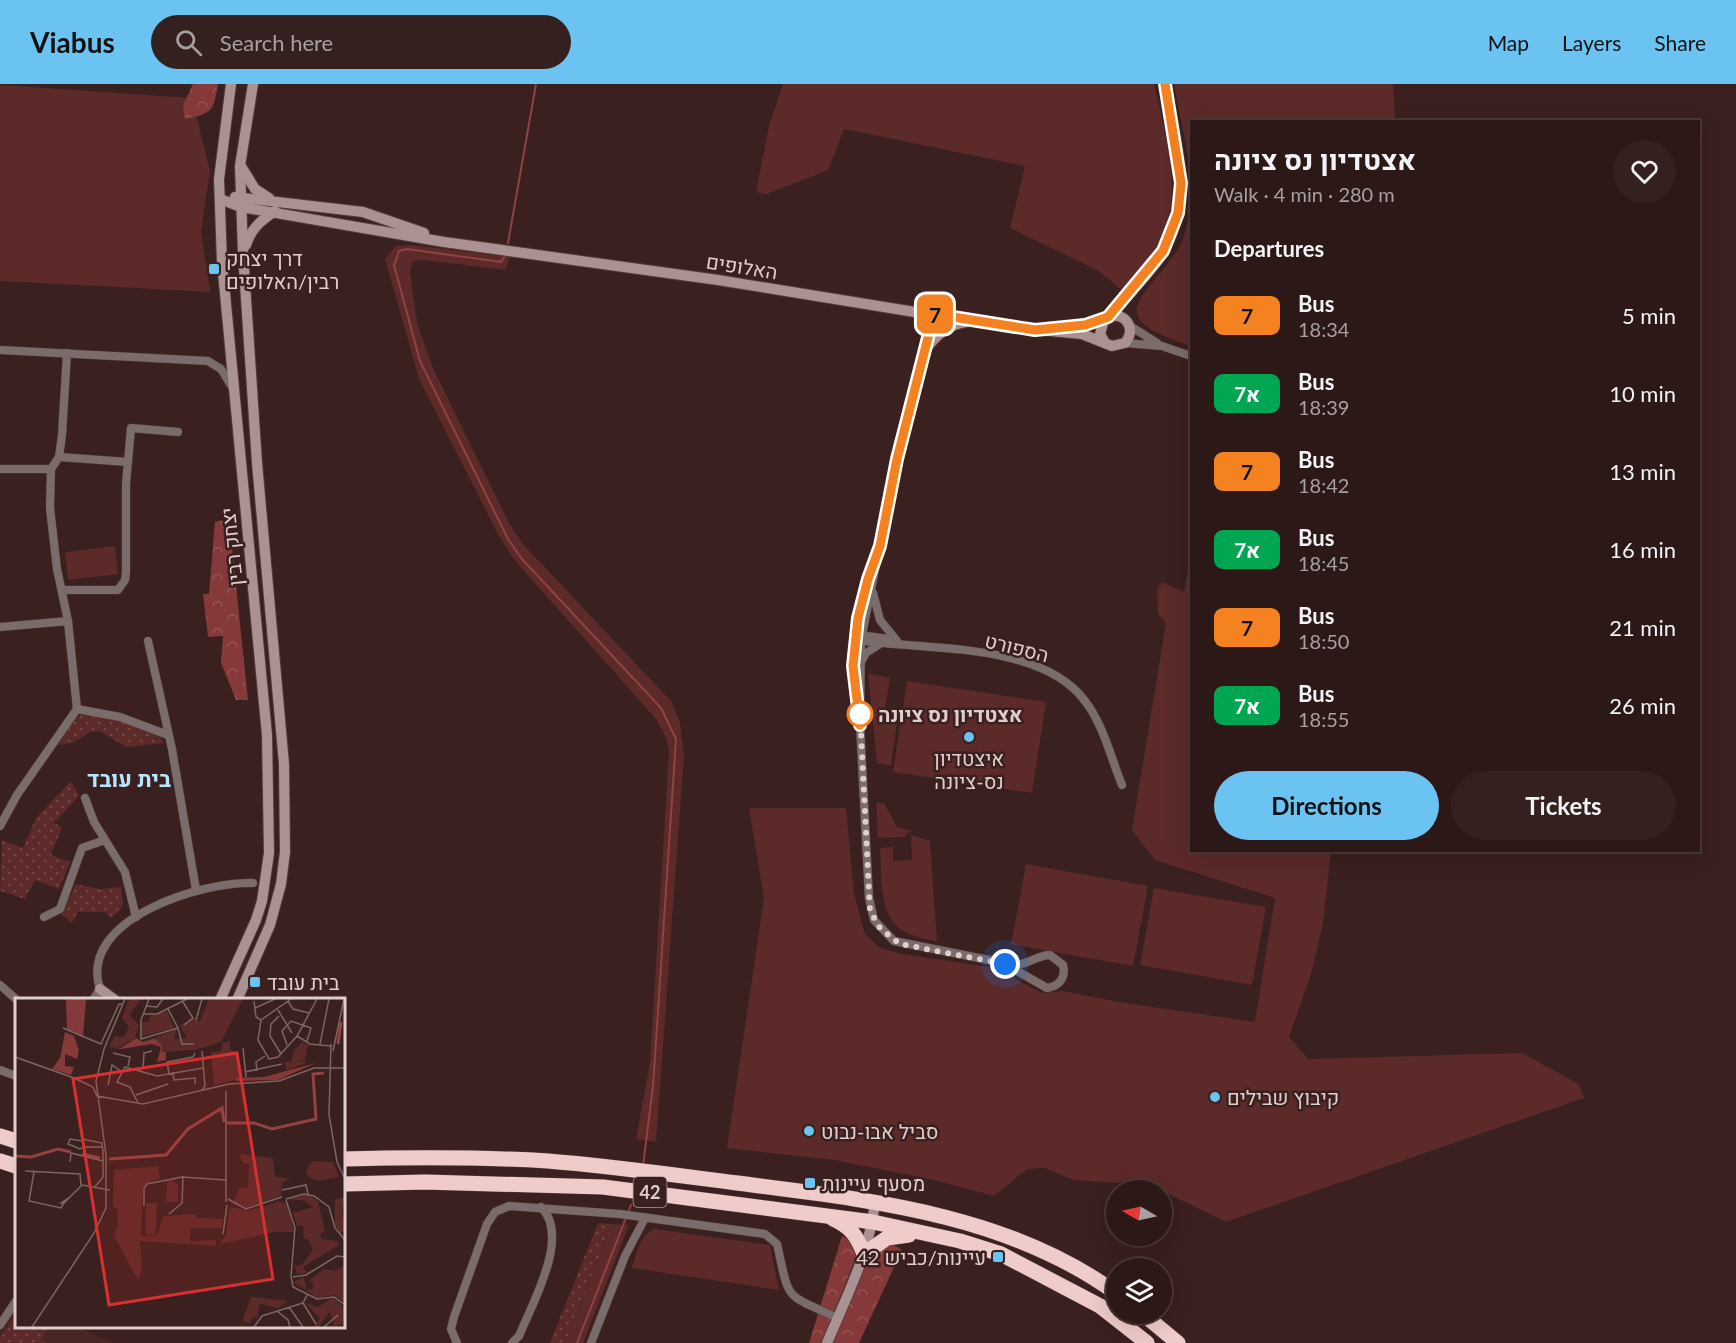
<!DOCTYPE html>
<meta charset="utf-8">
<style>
body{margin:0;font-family:Lato,Heebo,sans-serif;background:#34211f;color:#f1f3f6;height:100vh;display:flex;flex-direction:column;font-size:22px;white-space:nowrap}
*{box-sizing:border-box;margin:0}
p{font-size:20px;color:#a6a0a1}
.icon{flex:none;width:33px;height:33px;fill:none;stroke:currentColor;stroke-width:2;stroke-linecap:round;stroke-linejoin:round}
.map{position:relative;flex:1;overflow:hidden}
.side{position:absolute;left:1190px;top:36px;width:510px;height:732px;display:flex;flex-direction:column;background:#2c1816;border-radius:0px;box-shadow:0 6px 24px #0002,0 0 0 2px #483735}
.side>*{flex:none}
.badge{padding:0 12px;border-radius:9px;font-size:21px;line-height:39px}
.needle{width:39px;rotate:279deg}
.fabs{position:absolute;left:1106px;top:1096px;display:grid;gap:12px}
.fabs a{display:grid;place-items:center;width:66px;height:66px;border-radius:50%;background:#2c1816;box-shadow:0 6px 24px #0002,0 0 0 2px #483735;font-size:30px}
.you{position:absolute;width:30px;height:30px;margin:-15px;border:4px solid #fff;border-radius:50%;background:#1a73e8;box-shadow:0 0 0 9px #1a73e833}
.map>.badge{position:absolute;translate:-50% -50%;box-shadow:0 0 0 3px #fff}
h2{padding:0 24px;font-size:22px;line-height:54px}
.round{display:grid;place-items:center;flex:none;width:63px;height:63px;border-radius:32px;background:#34211f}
.summary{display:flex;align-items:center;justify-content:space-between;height:102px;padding:0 24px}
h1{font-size:28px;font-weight:700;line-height:45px}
.primary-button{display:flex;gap:12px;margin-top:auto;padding:12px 24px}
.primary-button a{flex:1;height:69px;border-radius:36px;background:#6ac3f1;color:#111;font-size:24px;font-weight:700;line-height:69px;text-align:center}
.primary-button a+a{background:#34211f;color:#f1f3f6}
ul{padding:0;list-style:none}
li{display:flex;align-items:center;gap:18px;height:78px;padding:0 24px}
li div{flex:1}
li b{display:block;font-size:22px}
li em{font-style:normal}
li .badge{min-width:66px;font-weight:700;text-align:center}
header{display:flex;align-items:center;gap:36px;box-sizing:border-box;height:84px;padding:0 30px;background:#6ac3f1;color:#111}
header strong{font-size:28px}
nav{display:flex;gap:33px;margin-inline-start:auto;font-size:21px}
.search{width:420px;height:54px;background:#34211f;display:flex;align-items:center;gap:15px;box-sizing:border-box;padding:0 21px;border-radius:33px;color:#a6a0a1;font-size:22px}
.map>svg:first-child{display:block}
.built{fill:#472625}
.grass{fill:#5b2a29}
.forest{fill:url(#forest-crowns)}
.park{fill:url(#park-dots)}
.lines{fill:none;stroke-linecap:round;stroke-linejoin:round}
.stream{stroke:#904342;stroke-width:2}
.street-casing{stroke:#553c3a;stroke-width:9}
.secondary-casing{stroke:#553c3a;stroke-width:12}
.highway-casing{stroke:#553c3a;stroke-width:16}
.street{stroke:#7a6c6b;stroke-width:8}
.secondary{stroke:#a99291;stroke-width:10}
.highway{stroke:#efcbc9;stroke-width:15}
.line-casing{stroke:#fff;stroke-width:14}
.line{stroke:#f58220;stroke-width:9}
.walk{stroke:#e0cecd;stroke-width:6;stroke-dasharray:0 10.8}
.poi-dot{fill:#6ac3f1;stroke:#3a201e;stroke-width:2}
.stop-dot{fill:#fff;stroke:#f58220;stroke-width:3}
.labels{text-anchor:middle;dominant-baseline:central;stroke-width:5;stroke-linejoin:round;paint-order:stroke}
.shield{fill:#3a201e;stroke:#ae9a98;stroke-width:1.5}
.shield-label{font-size:18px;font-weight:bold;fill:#e0cecd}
.poi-label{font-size:20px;fill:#e0cecd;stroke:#3a201e;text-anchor:start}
.street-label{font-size:20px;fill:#e0cecd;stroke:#3a201e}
.stop-label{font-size:20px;font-weight:bold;fill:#e0cecd;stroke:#3a201e;text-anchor:start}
.quarter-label{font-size:22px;font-weight:bold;fill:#b6e5ff;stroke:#3a201e}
.inset-river{fill:none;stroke:#904342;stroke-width:3}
.inset-road{fill:none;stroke:#7c6664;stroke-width:1.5}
.view{fill:#d63030;fill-opacity:0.15;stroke:#d63030;stroke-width:3}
.inset-edge{fill:none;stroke:#e0cecd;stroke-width:3}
</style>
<header>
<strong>Viabus</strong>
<div class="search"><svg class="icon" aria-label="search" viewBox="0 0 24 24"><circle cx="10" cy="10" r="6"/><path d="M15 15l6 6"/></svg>Search here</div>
<nav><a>Map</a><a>Layers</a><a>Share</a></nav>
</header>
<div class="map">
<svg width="1736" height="1259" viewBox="0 0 1736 1259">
<defs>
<pattern id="forest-crowns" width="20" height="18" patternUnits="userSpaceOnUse" patternTransform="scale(1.5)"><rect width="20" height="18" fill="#853939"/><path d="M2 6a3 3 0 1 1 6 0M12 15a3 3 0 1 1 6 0" fill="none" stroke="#965454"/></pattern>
<pattern id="park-dots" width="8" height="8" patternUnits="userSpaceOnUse" patternTransform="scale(1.5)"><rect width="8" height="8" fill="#5b2a29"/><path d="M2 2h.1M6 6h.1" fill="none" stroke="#724847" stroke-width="1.8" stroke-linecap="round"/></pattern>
</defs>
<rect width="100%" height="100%" fill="#3a201e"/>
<path class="built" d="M16,1224V1242L78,1243L114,1259H0V1249Z"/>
<g class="grass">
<path d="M783,0H1154C1166,54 1187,116 1155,167C1146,181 1132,193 1122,206L1097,186L1010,144L1025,82L844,45L828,86L767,110L756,108L769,42Z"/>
<path d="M1174,0H1393L1395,37L1191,38V88Z"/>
<path d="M0,1L192,14L210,87L201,147L210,208L0,197Z"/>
<path d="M1191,117V262C1100,232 1143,218 1178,165C1186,152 1189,132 1191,117Z"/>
<path d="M411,161L510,173L505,186L424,176L413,177L410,187L417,239L433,284L509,439L522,459L671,617L680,638L684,671L656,1058L636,1055L650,978L669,668L666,654L656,635L515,477L498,450L419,295L385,175L396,162Z"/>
<path d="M115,462L118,490L68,496L65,468Z"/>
<path d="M1191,471V766L1331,767L1323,839L1311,890L1289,953L1308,975L1522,969L1579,1000L1584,1014L1226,1138L1140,1096L1117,1099L1074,1096L1044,1084L1027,1085L994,1112L934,1096L834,1076L727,1064L764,814L749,724H846L854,810L865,850L879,863L897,869L994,884L1042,909L1062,907L1125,919L1255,938L1275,814L1155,776L1132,746L1166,539L1158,530L1157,505L1162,498L1184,508Z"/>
<path d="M868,589L890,594L883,636L897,638L891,682L877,679Z"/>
<path d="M907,597L1046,618L1032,709L893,688Z"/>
<path d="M876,719H884L897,743L911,747L904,753L878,754Z"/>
<path d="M911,751L930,757L937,858C928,855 917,854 909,850C877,837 882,793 880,764L893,763V777L912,776Z"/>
<path d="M1026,780L1148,802L1133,882L1011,860Z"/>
<path d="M1154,804L1266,823L1252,901L1140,881Z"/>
<path d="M612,1140L629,1141L583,1259H565Z"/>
<path d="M655,1145L770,1161L779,1206L632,1184C637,1169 639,1151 655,1145Z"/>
</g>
<g class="forest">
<path d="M193,0H218C213,28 213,29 185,35L183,22Z"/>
<path d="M229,435L248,616H236L221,579L223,552L208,553L203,510H209L215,438Z"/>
<path d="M842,1152C852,1157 855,1161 856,1173L822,1259H809Z"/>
<path d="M892,1160L902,1166L859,1259H833L865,1178Z"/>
</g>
<g class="park">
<path d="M81,630C99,630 158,642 164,659L127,663L99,647L90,648L73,659L58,661L74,636Z"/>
<path d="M71,697L79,712L54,739L62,743L51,771L70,778L59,805L35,796L25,815L0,807L2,756L23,764L36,734Z"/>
<path d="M76,800L99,805L121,803C123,820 126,825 110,834L106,828H78L72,839L62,830Z"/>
<path d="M598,1139L612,1140L565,1259H550Z"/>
<path d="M16,1230V1242L49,1243L41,1256L47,1259H0V1254Z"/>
</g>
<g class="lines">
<g class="stream">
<path d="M508,159L536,0"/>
<path d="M505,172L501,178L407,165L399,167L394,181L420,277L508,455L521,474L661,624L676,655L653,1002L643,1082"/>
<path d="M577,1259L631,1121"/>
</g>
<defs>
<g id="street">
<path d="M934,230L897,375L861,556L860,641L869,814L874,836L894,857L1014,881C1028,881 1037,871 1050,871L1063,881C1066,893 1060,902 1047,904L1005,880"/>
<path d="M1130,242L1157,259"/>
<path d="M1125,259L1162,262L1191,272"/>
<path d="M0,266L208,277L221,285L232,303"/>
<path d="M59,373L128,378"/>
<path d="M0,385H51"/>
<path d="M63,506H118L125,496L126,488V400L131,344L178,348"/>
<path d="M873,509L880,536L897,557"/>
<path d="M0,543L68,537"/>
<path d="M860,551L895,556"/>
<path d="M855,553L865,557C931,566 1042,559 1085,617C1103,640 1111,674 1122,701"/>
<path d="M148,557L172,665L196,806"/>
<path d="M861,578L866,569L880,560"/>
<path d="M855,610C849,566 857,522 873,481"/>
<path d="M77,625L120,633L168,651"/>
<path d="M85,714L94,738L125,788L136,833"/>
<path d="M0,742L17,711L77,625L68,537L57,485L50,424L51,385L59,373L62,351L67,269"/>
<path d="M44,833L60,825L82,764L105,756"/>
<path d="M0,901L17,916"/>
<path d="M93,916L100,905C77,835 203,797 253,799"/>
<path d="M0,986L16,992"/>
<path d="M0,1241L16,1217"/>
<path d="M457,1259L451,1245L454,1233L487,1140L495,1128L509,1122L620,1130L765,1150L777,1160C790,1218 783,1209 838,1234"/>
<path d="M512,1259L519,1252C532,1220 571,1152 541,1123"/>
<path d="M591,1259L625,1172L645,1134"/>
</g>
<g id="secondary">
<path d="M242,84L255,105L269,114"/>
<path d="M235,113L363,128L424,149"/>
<path d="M220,115L241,123L444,158L718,196L1007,243L1082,250L1112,262L1125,259C1139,243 1121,223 1104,236L1100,250L1105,259"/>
<path d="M246,161C251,145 260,137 275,127"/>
<path d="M1108,233C1126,211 1150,191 1164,166C1194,115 1175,54 1165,0"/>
<path d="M1066,243L1104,236"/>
<path d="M924,267C936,252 946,241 966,238"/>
<path d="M100,905L115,916"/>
<path d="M220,916L256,836L262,817L269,769L267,651L222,178L219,95L231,0"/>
<path d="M237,916L270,841L281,800L285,768L284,680L257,379L243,170L240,82L253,0"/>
<path d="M827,1259C846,1214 870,1167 875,1118"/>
</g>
<g id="highway">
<path d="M0,1052L16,1057"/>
<path d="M344,1075C412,1073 480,1073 548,1077C611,1082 674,1091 737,1099C868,1116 1005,1129 1116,1209"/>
<path d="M0,1077L16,1082"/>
<path d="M344,1100L425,1098L603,1103L873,1138L960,1157L1001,1170L1100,1222L1147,1259"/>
<path d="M833,1135C851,1143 857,1152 864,1170L887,1154L909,1151"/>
<path d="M1143,1230L1178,1259"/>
</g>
</defs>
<use href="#street" class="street-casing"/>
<use href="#secondary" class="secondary-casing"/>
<use href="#highway" class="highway-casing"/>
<use href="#street" class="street"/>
<use href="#secondary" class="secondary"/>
<use href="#highway" class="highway"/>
</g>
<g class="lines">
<defs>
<path id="line" d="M860,630V641L853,582L858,534L868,495L880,462L897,375L934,230L1035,246L1085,241L1108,233L1163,167L1178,129L1181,99L1165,0"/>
</defs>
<use href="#line" class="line-casing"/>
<use href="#line" class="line"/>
<path class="walk" d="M860,630L870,827L880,844L900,860L1005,880"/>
</g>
<g class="poi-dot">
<rect x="208" y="179" width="12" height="12" rx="3"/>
<circle cx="969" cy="653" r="6"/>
<rect x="249" y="892" width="12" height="12" rx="3"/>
<circle cx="1215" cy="1013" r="6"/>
<circle cx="809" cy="1047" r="6"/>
<rect x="804" y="1093" width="12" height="12" rx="3"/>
<rect x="992" y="1167" width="12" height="12" rx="3"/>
</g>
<circle class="stop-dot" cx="860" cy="630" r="12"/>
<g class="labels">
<rect class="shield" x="633.5" y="1093" width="33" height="30" rx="4.5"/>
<g class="shield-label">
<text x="650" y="1108">42</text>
</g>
<g class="poi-label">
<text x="226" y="174">דרך יצחק<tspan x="226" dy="23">רבין/האלופים</tspan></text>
<text x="969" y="674" text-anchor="middle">איצטדיון<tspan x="969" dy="23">נס-ציונה</tspan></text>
<text x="267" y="898">בית עובד</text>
<text x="1227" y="1013">קיבוץ שבילים</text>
<text x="821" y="1047">סביל אבו-נבוט</text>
<text x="822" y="1099">מסעף עיינות</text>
<text x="986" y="1173" text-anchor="end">עיינות/כביש 42</text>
</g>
<g class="street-label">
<text transform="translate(742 182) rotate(9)">האלופים</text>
<text transform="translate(231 463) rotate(-96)">יצחק רבין</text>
<text transform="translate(1017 563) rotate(14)">הספורט</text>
</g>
<g class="stop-label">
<text x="878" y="630">אצטדיון נס ציונה</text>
</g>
<g class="quarter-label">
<text x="129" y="694">בית עובד</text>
</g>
</g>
<g transform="translate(15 914)">
<rect width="330" height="330" fill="#3a201e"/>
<path d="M114,1H126L114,17L124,27L120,40L105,49L94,48L100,38L109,39L114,29L107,20ZM152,13L159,30L124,39L126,24H134L135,18ZM180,20L187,25L213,24L181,52L147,54L141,39L162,31L159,41L172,40L165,27ZM215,43V52L222,54L224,81L199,87L196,54L206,53L207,45ZM287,45L293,47L290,61L276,66L290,62L291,65L272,72L269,64H276L280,51ZM207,109L210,125L207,113L194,118L173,133L153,157L98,163L151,156L174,130ZM224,156L258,160L260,179L275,180L267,185L266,198L232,210L218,206L224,190H233L234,166L228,165ZM297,163L318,164L324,179L302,183L293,178L291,174ZM143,168L145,180L128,188L126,238H142L148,218L180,216L181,220L208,221L207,230H176L175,243L201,242V248L125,243L127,273L123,282L99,238L103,226L102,211L98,208L99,172ZM163,180L158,184L163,186V204H151L152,183ZM292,196L303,203L310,233L305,236L307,241L322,243L324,247L288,269L292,275L283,276L279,268L287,267L298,251L292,240L289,242L288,228H282L278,215L298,209L290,203L273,201ZM330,199L327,212L330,233L325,235L320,228V202ZM265,203L272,207L279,234H260L205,246L211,236L215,209L233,213ZM131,205H142L141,237H131ZM330,267V305L319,297L303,300L278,284L289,279L291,291L296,292L299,287L295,282L301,277L309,271L320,273ZM236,299H240L273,303L263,310L245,306L242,321L239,318L234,326L229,323L225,329ZM318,300L330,311L328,326L314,329L319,326L315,314L303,329H298L305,321L291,305L302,309Z" fill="#5b2a29"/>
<path d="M51,1H71L68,38L52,31ZM50,34L59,38L64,52L62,61L50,56V68L59,69L56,77L37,71L45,60ZM121,40L128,44L140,40L147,48V54H151V62L142,64L146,49L137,46L106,51L94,49L106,50ZM301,65L263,82L222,83L221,80L249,79Z" fill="#853939"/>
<path d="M194,1H228L206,44L184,51L181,33Z" fill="#5b2a29"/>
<path class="inset-river" d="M323,46L326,24M212,125H239L257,131L301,121L298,76L309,75M67,156L85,160M0,158L16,159L43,151L56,154M94,161L151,157L173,131L207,110L209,124"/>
<path class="inset-road" d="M134,1L126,22V41L163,30L153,11M276,1L246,22L243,42L254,61L263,59L282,38L302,1M239,3L241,19L246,22M273,3L278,11L294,15M168,4L178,20L169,27M131,8L142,9L148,1M240,10L260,1M263,12L277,35M128,16H142L172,1M264,18L256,26L255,38L266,56M181,22L187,1M48,30L86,46L104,6H107M163,30L167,46H179M282,38L295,46L316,48M305,46L314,1M316,46L314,117L322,164L330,181M272,47L267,33L276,23L296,30L292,43M228,50L231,79M187,53L190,88L187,92M318,53L329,1M98,55L115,59L113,68M0,59L59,80L78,89L82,98M128,71L129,55L137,53M242,73L241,64L250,58M158,74L159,82L180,80V86M230,74L267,66M154,75L152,64L178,59L180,55M93,87L97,67L106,73M211,93V204M121,97L153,86M82,98L128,106L214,86L264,83L299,70H330M123,105L115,89L102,84L110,69L142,78L188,70M67,143L55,141L53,146L65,151L69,148M55,164L56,155L88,163M10,173L65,176L66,188L49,205H46L54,200M19,174L14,203L46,210L49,205M67,187L95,192M79,190L88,179V153L87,147V145L67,141L70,149H87M267,192L291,187L293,196M213,201L231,211L267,199M271,201L289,196L299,198L314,209L320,230L330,242M271,202L280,230L276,278L278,289L302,301L319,299L330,307M129,208V190L132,186L167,179L211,182M154,216L167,205L168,178M208,236L212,207M278,279L291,277L322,258L330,259M288,305L301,326M274,309L288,329M262,313L273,322L275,329M17,329L79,235L91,210V157L81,83L89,51L110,1M239,329L247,318L288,305L292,297M309,329L323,317"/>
<path class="view" d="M222,55L258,281L94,307L58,81Z"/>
<rect width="330" height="330" class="inset-edge"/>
</g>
</svg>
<div class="fabs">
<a><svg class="needle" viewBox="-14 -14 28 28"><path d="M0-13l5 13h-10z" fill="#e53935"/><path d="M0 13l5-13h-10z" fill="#a6a0a1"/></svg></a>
<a><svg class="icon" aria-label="layers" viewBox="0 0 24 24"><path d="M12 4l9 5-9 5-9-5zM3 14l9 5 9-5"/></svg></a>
</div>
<div class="you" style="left:1005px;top:880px"></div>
<b class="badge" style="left:935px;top:230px;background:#f58220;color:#111">7</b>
<section class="side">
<div class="summary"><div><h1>אצטדיון נס ציונה</h1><p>Walk · 4 min · 280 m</p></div><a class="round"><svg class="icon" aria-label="heart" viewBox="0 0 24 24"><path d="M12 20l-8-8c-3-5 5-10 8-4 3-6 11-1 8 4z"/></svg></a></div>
<h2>Departures</h2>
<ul>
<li><span class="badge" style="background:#f58220;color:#111">7</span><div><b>Bus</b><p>18:34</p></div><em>5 min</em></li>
<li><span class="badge" style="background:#00a651;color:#fff">7א</span><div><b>Bus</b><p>18:39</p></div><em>10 min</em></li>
<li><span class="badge" style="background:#f58220;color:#111">7</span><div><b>Bus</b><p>18:42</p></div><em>13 min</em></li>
<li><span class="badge" style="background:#00a651;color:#fff">7א</span><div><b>Bus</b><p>18:45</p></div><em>16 min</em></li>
<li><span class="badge" style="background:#f58220;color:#111">7</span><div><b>Bus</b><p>18:50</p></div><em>21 min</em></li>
<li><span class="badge" style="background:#00a651;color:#fff">7א</span><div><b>Bus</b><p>18:55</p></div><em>26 min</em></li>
</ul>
<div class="primary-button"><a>Directions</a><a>Tickets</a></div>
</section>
</div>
